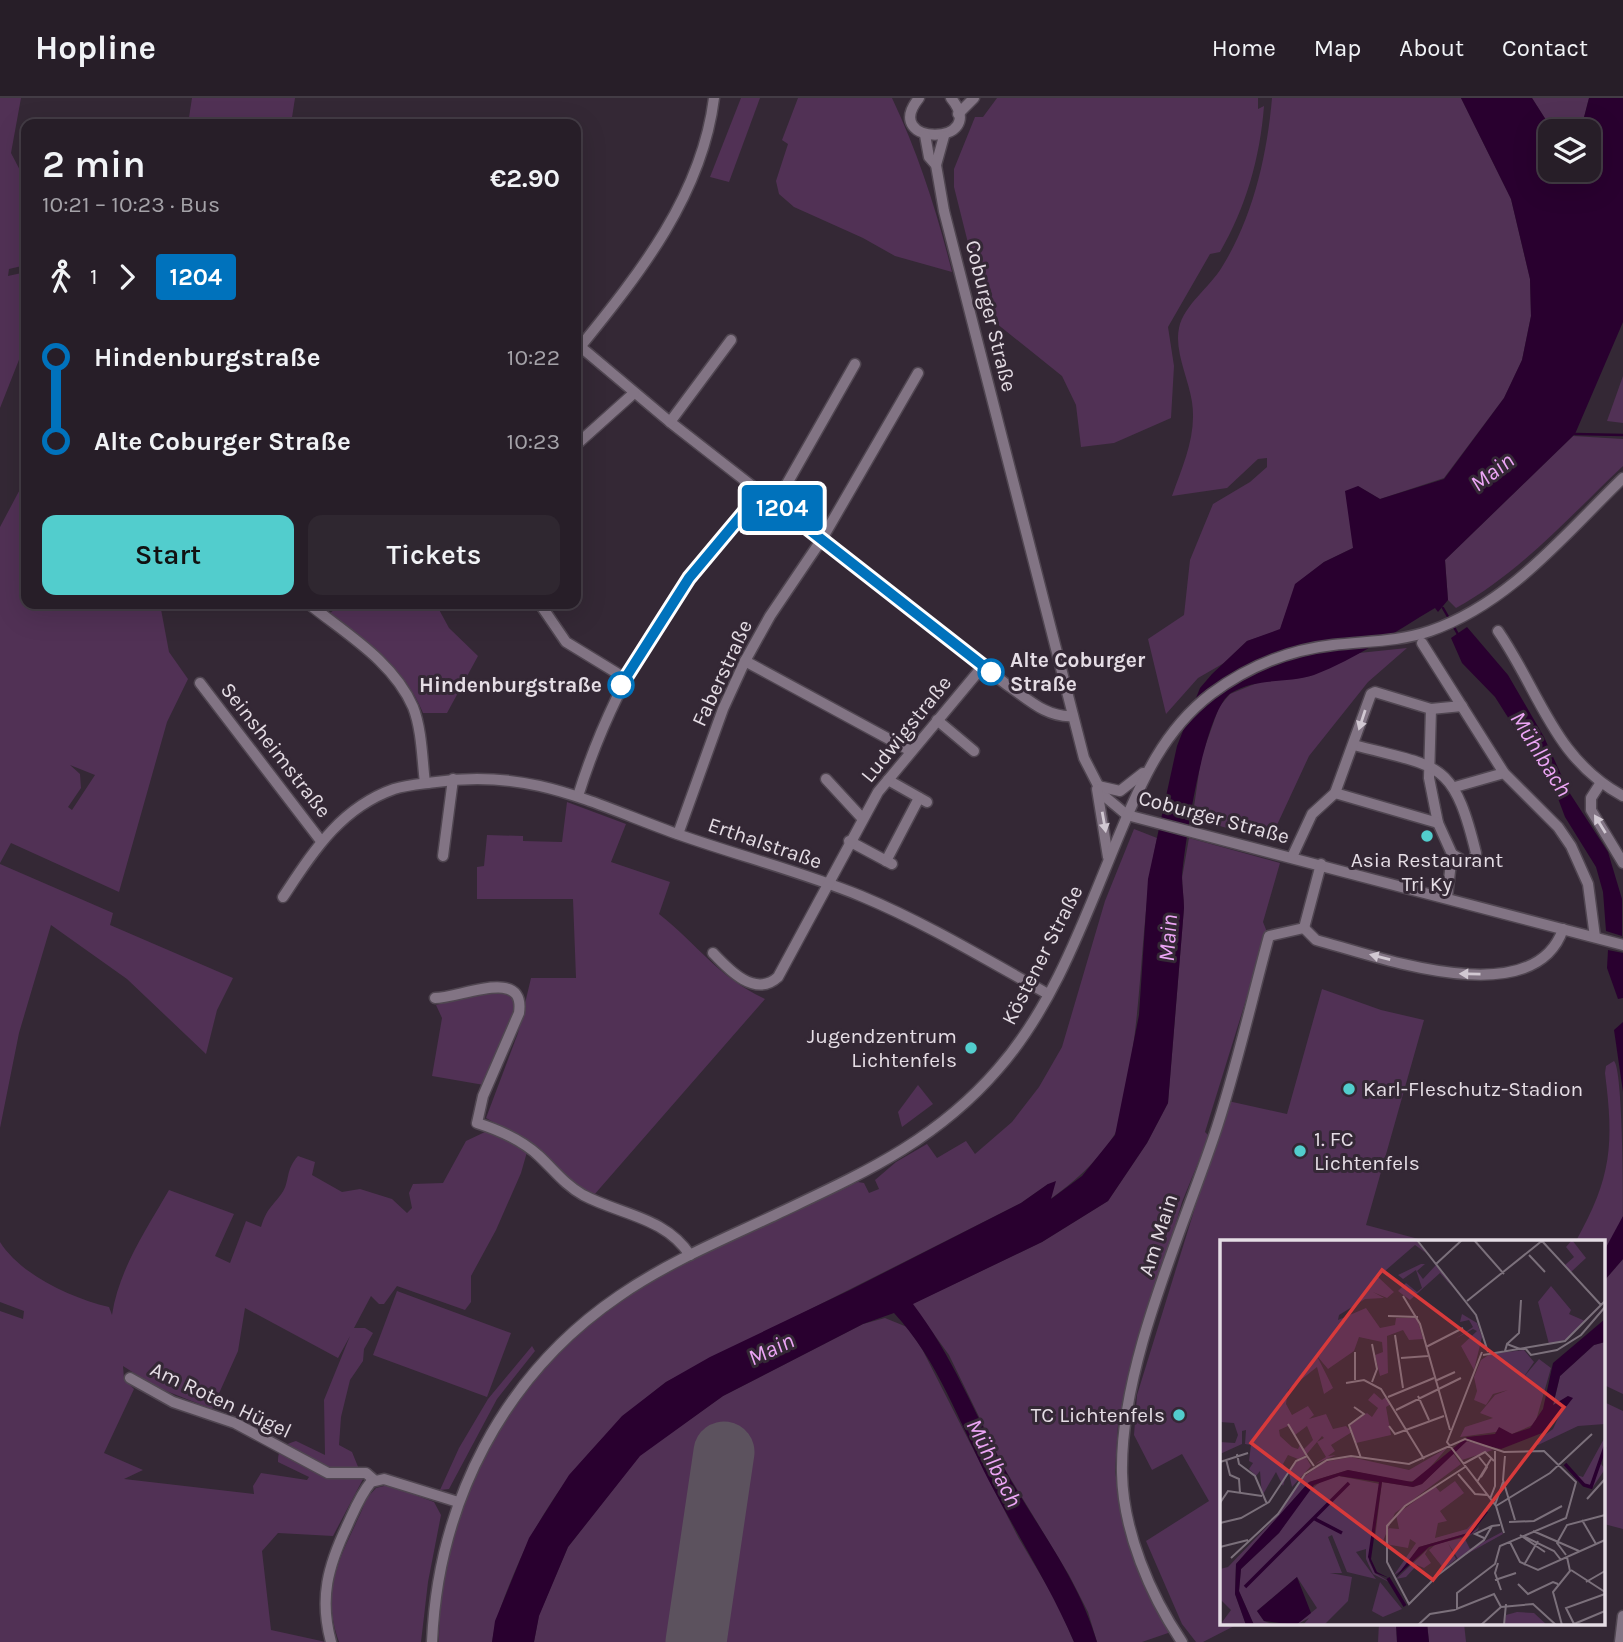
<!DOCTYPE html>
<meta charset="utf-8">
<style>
body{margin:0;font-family:Karla,sans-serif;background:#2f2730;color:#f1f3f6;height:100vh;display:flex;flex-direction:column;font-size:26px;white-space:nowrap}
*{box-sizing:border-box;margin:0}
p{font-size:23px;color:#a4a2a8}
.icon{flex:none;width:38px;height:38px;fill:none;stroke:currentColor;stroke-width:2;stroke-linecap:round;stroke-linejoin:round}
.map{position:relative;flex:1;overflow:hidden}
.side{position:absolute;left:21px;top:21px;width:560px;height:490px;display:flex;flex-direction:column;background:#271e28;border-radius:14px;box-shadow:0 7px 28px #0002,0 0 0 2px #433c45}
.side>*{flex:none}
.badge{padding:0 14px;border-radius:5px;font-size:24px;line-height:46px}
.fabs{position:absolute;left:1538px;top:21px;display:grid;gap:14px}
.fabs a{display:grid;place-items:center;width:63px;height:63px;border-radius:14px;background:#271e28;box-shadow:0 7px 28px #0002,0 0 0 2px #433c45;font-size:35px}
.map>.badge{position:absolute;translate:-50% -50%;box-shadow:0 0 0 4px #fff}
.legs{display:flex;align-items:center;gap:10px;height:77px;padding:0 21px;font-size:23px}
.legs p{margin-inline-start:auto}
.summary{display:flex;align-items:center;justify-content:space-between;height:119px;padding:0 21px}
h1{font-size:38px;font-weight:600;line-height:52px}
.primary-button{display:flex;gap:14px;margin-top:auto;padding:14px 21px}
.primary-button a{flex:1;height:80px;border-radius:14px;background:#52cdcd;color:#111;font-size:28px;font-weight:600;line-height:80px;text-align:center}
.primary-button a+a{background:#2f2730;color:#f1f3f6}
ul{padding:0 21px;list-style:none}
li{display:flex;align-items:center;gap:24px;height:84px;font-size:26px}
li i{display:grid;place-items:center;width:10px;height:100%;margin:0 9px;background:currentColor}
li i::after{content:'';width:18px;height:18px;margin:-9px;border:5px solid;border-radius:50%;background:#271e28}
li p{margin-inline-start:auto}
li:first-child i{background:linear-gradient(#0000 50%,currentColor 0)}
li:last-child i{background:linear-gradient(currentColor 50%,#0000 0)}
header{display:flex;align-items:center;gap:42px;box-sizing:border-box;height:98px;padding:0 35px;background:#271e28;border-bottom:2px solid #433c45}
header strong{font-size:33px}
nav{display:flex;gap:38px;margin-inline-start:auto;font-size:24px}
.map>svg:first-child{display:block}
.green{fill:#513155;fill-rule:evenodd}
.water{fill:#29002f}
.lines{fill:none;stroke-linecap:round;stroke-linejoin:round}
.stream{stroke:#29002f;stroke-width:2.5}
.runway{stroke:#5c525e;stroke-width:61}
.minor-casing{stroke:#504651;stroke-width:13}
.minor{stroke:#827484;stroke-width:10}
.oneway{fill:#d1c8d2}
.line-1-casing{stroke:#fff;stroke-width:16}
.line-1{stroke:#0072bc;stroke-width:10}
.stop-1-dot{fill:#fff;stroke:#0072bc;stroke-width:3.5}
.poi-dot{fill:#52cdcd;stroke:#342835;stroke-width:2.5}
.labels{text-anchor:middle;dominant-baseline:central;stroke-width:6;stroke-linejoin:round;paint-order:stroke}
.street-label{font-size:21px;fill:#e5dde5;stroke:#342835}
.stop-label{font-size:21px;font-weight:bold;fill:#e5dde5;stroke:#342835;text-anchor:start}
.poi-label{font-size:21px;fill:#e5dde5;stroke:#342835;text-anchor:end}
.water-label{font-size:23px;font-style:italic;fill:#eca5f5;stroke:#342835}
.inset-river{fill:none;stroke:#29002f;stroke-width:3.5}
.inset-road{fill:none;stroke:#7b707b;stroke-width:2}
.view{fill:#d83a3b;fill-opacity:0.15;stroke:#d83a3b;stroke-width:3.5}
.inset-edge{fill:none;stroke:#e5dde5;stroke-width:3.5}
</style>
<header>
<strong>Hopline</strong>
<nav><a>Home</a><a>Map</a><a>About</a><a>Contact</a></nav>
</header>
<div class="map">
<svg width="1623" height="1544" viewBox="0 0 1623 1544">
<rect width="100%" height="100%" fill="#342835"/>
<g class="green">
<path d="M0,0H21L11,55L23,78H26V167L9,171L8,178L26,174V244L0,310Z"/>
<path d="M192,0H295L291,26H188Z"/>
<path d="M741,0H760L729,84L710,79Z"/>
<path d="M798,0H892C919,57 937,114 952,174L895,158L863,140L794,109L779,96L776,83L788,46L782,42Z"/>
<path d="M997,0H1258V11L1264,8C1260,60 1246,109 1220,154L1210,156L1168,229L1174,268L1171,320L1114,345L1081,349L1076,307L1062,278L986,217L954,89V71L975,19H983Z"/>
<path d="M1272,0H1461L1511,101L1530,181L1531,218L1522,262L1504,300L1444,380L1380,401L1358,388L1353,450L1324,464L1296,486L1280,532L1247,543L1224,565L1198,580L1166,616L1148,541L1184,517L1190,462L1213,406L1250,384L1267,369V360L1258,361L1227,390L1172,398C1183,367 1197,337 1192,304C1189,282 1174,253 1179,230C1184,207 1210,189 1222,169C1253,119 1267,58 1272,0Z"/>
<path d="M1532,0H1589L1582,27L1569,33H1553Z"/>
<path d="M1623,278V325L1607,323Z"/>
<path d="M1573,338L1623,341V368C1570,418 1520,475 1456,510L1448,502L1445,462Z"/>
<path d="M26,380V506H160L169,554L188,581L167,624L119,794L11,745L0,765V429ZM70,667L95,677L72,712L68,709L81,690L80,676Z"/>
<path d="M341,506H436L449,530L478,558L447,615H423C405,569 366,544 329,516Z"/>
<path d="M1407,550L1368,584L1309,658L1270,742L1202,723L1193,716L1201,660L1219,609L1230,596L1262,583L1310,578L1359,555Z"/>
<path d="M567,704L626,726L611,764L670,784L659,816C698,847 718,879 765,901L594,1097L570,1084L538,1050L486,1020L518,935L531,880H576L573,801H477V769L484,768L487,737L523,738V743L562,744Z"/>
<path d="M1134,731L1157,740C1139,823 1144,909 1125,993C1122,1007 1121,1028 1113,1039C1096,1065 1074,1084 1049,1102L1048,1086L1021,1105L666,1284C599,1336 548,1394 515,1473C505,1497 496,1519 492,1544H439C438,1414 515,1262 630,1196C703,1153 781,1120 858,1084L864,1085L869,1095L879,1091L875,1082L896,1064L927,1046L937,1060L966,1043L975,1056L1012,1024L1039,989L1062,949L1105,803Z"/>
<path d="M1189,740L1280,765L1263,824L1267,834L1205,1034L1209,1038L1182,1104L1118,1327L1115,1374L1124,1420L1171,1534L1142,1544H1097L1088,1514L1069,1477L1003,1368L949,1257L912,1206L1042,1144L1108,1103L1147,1045L1168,1005L1184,810L1182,780Z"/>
<path d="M0,766L113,815L110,827L233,880L217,912L206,956L127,881L51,827L19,935L0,1030Z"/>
<path d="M1322,891L1381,912L1424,922L1366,1127L1426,1143H1222V1525H1240L1203,1544H1196L1182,1526L1146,1443L1209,1403L1182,1356L1152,1372L1134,1337L1137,1297L1228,1003L1287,1016Z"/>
<path d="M508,894L517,907L509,936L484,987L432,978L442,920L436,907L472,897Z"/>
<path d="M1614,963C1623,972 1623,1100 1623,1119C1620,1132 1610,1143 1604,1153V1143H1576C1612,1079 1614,1046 1605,975L1606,968Z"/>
<path d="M918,987L933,1006L902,1029L898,1014Z"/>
<path d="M487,1033L514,1043L527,1054L521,1075L496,1132L471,1178V1204L465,1212L397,1188L384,1206H379L371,1198L354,1230H365L373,1235L364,1251L363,1263L350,1282L341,1319L339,1347L352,1354L363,1381L333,1438L278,1435L262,1453L271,1532L326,1544H0V1213L23,1221L24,1213L0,1204V1144C21,1177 71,1200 109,1209L112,1217C119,1171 146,1132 169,1092L234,1116L215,1158L230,1165L246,1123L261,1129C267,1110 272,1109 282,1095C290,1084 285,1072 298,1058L315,1064L312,1077L342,1094L360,1091L392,1101L407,1115L412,1110L409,1095L413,1086L443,1085L466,1043ZM245,1210L338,1260L350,1238L324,1302L325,1357L296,1343C283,1347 278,1350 278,1364L309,1379L307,1382L261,1375L253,1388L254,1396L124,1381L143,1372L104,1355L134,1291L124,1281L123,1268L156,1289L212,1311L238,1253Z"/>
<path d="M1623,1161V1296L1604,1287V1183Z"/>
<path d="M397,1193L511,1235L487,1299L373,1257Z"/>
<path d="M885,1220L907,1229L922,1251L1018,1439L1056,1503L1074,1544H534L539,1517L568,1449L640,1357L723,1298L863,1226Z"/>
<path d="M532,1248L535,1253L497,1301L449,1391L440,1392L459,1350L488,1301Z"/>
<path d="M1604,1304L1623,1313V1431L1604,1426Z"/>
<path d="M388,1387L434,1404L441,1417L428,1484L421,1544H339C318,1485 346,1452 367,1400L376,1390Z"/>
<path d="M1379,1525H1396L1397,1544H1378Z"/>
<path d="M1427,1525H1464L1466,1544H1429Z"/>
</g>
<g class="water">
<path d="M1461,0H1532L1553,33L1550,72H1589V33H1569L1582,27L1589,0H1623V224L1575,336L1445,462L1448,502L1438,514L1435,510C1396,533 1356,561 1314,577C1287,586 1257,579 1231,595C1204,613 1185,744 1182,778C1182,788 1184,800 1184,810L1168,1005L1147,1045L1108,1103L1042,1144L913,1206C952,1257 974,1314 1004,1370C1036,1428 1078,1479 1097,1544H1074C1050,1488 1017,1437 989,1383C960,1326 938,1262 894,1215L863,1226L723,1298L640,1358L568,1449L539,1518L534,1544H492L495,1523L529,1440L569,1377L622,1318L666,1284L710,1259L850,1192L1021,1105L1048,1086L1056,1083L1051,1101L1082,1078L1115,1037L1139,917L1148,781L1177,648L1200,590L1212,576L1247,543L1280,531L1295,486L1324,464L1353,450L1345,393L1358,388L1380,401L1444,381L1504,300L1522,262L1531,218L1530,181L1511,101Z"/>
<path d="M1467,529L1508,577L1544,639L1569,694L1608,754L1622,801V838L1606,833L1603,794L1596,769L1565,719L1556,695L1495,599L1462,565L1451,540Z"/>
<path d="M1608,852L1623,855V900L1618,901L1607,870Z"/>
<path d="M1623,924V994L1614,932Z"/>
<path d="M1623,1118V1161L1604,1183V1153Z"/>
<path d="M1396,1525H1427L1429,1544H1397Z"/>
</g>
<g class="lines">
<g class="stream">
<path d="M1575,336L1623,337"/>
<path d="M1443,510L1459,538"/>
</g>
<path class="runway" d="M696,1544L724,1354"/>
<defs>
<g id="minor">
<path d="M919,0C879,49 991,49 951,0"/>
<path d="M958,16L974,0"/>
<path d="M925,37L929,59L936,67L944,113L1084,660L1103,697L1127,717L1623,847"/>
<path d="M936,67L944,38"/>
<path d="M576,245L670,324L1006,586C1027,600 1046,620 1073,618"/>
<path d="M580,249C640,175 702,97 714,0"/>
<path d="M670,324L731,242"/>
<path d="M576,347L634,295"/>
<path d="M776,405L855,266"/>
<path d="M309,506C346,536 393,563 413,609C422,632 422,661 425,685"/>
<path d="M540,506L566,544L625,580"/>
<path d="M1498,533C1540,594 1554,661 1623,698"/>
<path d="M1422,545L1504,675L1558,729L1571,748L1588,786L1595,839"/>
<path d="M745,563L911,653"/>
<path d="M200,585L321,743"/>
<path d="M1431,611L1429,680L1438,725L1452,756L1447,799"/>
<path d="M937,622L974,653"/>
<path d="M1354,647C1440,670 1453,661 1476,755L1473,763L1467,765L1452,756"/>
<path d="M826,681L862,720"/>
<path d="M888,682L927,704"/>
<path d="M1600,686L1591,700V712L1623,765"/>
<path d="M1098,688L1120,693L1143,675"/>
<path d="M1455,689L1504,675"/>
<path d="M1097,691L1108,759"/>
<path d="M1335,695L1438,725"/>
<path d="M578,698C614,582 678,482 761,394"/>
<path d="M678,736L723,611L745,563L770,518L822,441L918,275"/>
<path d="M849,743L892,766"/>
<path d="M443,758L453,681"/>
<path d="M1292,759L1312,716L1335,695L1371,596L1375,594L1431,611L1462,608"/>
<path d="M886,763L919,700"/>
<path d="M283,799C313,754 340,710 394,691C407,687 422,686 436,684C532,670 593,706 680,737C740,758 802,774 861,798C926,825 987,862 1048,896"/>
<path d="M1304,830L1316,842C1376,858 1534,917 1563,831"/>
<path d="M713,855C729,872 755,900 778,879L878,694L983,568"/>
<path d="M435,900C460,900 526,868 519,915L483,998L477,1025C499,1032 521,1041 539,1058C554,1072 565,1087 583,1097C621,1117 665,1119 690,1157"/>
<path d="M130,1280L173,1304L235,1325L328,1375H366L374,1382"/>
<path d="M331,1544C319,1500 328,1468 347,1428C354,1413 360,1397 371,1384L384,1381L458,1404"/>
<path d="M432,1544C438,1405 503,1277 619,1198C668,1164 724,1141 777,1116C861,1076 935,1044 998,971C1056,905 1086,816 1120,735C1142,682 1164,632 1211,596C1247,569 1289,552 1333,547C1366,543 1398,544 1430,533C1510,505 1564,437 1623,380"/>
<path d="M1182,1544C1150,1497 1123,1433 1122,1375C1120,1269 1180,1139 1214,1038C1236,973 1251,904 1269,838L1304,830L1321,766"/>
<path d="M1620,1544L1623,1518"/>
</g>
</defs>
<use href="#minor" class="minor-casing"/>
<use href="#minor" class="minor"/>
</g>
<defs><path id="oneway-solid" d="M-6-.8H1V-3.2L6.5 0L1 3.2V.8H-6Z" transform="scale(1.75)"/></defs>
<g class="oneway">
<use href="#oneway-solid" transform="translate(1362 622) rotate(108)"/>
<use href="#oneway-solid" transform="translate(1104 724) rotate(80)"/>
<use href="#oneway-solid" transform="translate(1600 726) rotate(-122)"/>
<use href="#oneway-solid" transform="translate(1380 859) rotate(-166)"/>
<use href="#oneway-solid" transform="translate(1470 876) rotate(-179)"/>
</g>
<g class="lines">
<defs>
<path id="line-1" d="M621,587L689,480L761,394L991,574"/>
</defs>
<use href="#line-1" class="line-1-casing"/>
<use href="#line-1" class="line-1"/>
</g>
<g class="stop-1-dot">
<circle cx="991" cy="574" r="12"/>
<circle cx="621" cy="587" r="12"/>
</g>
<g class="poi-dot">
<circle cx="1427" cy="738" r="7"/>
<circle cx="971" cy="950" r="7"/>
<circle cx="1349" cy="991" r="7"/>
<circle cx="1300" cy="1053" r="7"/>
<circle cx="1179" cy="1317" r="7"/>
</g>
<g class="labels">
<g class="street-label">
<text transform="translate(991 218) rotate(76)">Coburger Straße</text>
<text transform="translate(722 575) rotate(-65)">Faberstraße</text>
<text transform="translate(906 631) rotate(-51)">Ludwigstraße</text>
<text transform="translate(276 652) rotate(52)">Seinsheimstraße</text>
<text transform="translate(1214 719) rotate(15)">Coburger Straße</text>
<text transform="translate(765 745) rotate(19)">Erthalstraße</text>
<text transform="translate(1042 857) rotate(-63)">Köstener Straße</text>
<text transform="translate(1158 1137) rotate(-72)">Am Main</text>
<text transform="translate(221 1302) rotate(25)">Am Roten Hügel</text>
</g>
<g class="stop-label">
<text x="1010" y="562">Alte Coburger<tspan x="1010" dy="24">Straße</tspan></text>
<text x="602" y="587" text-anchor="end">Hindenburgstraße</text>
</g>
<g class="poi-label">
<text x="1427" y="762" text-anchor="middle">Asia Restaurant<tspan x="1427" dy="24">Tri Ky</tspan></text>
<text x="957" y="938">Jugendzentrum<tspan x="957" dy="24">Lichtenfels</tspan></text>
<text x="1363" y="991" text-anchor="start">Karl-Fleschutz-Stadion</text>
<text x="1314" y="1041" text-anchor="start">1. FC<tspan x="1314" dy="24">Lichtenfels</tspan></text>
<text x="1165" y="1317">TC Lichtenfels</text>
</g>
<g class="water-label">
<text transform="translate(1492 374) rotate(-37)">Main</text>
<text transform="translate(1541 656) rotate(58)">Mühlbach</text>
<text transform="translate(1168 840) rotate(-86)">Main</text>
<text transform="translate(771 1251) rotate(-25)">Main</text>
<text transform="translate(994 1365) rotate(63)">Mühlbach</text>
</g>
</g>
<g transform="translate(1220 1142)">
<rect width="385" height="385" fill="#342835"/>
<path d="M0,0H196L206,13L195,5L158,37L174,52L167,58L153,52L164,58L145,59L119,75L118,80L146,68L160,88L175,85L176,78H197L203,99L189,100L183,90L167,96L168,133L160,136L155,115L163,112L162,102L139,97L134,111L108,129L97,116L113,148L104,154L97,127L68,150L66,164L72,175L88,166L94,175L89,179L106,174L113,189L126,186L132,192L111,205L115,211L108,216L116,215L95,224L106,217L97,202L104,198L102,196L86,215L78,219L68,215L63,224L68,230L63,246L56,232L42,256L40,231L36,236L29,229L33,223L29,221L31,205L25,204L26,190L22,191V204L0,214V202L15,203L18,195L14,183L0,182ZM68,186L75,195L87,186L93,200L84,209L80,205L78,209L72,207L60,196L59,190ZM352,0L366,18L351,32L345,25L354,17L346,7ZM201,24H205L197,31L203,39L216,25L233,48L220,33L190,60L178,51L186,43L197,52L202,48L196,30L183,39L178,35ZM331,46L351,70L349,74L365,81L348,99L329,104L318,62ZM242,74L257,83L262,97L254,130L241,106L257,91L253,89L235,99L253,87L249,80L240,82ZM385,102V184L358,186L318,205L315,202L333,189L348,156L333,166L340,136L374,105ZM304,110L314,122L303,138L319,119L331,128L315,184L292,194L283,191L240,197L245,187L273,178L260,173L275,155L288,150L273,154L266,165L254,160L257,151L254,137L261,120L270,114ZM154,153L162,160L166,157L171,164L166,167L171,195L136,203L130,185L147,173L152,177L158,168L148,160ZM385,197L381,224L385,229L373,247L364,246L353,234L363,237ZM247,201L267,207L273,210L242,220L235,211ZM227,208L199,240L186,242L128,230L89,242L16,324L15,354L26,385H0L11,370L0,359V329L8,327L59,274L81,239L104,222L131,217L189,230ZM233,213L241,224L175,273L163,301L155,298L162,242L193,247L202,244ZM86,217L91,226L72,247L69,233L74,223ZM119,236L160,244L149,321L155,333L173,344L153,334L146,319V309L136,312L156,339L127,332L112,295L108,297L122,333H110L132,337L128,361L104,385H83L89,378L76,385L97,368L77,337L37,371L44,381L55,385H34L19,351L21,329L59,293L85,254L103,240ZM235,241L244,253L220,271L227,281L218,283L215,298L247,289L261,274L258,282L248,293L199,307L182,330L174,335L196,303L190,299L188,308L165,304L168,288L179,289L176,275L215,246L220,252ZM259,287L258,290L245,299L250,309L282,292L283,294L238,319L228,303L236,319L224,329L209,310L216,304L247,297ZM208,309L205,314L211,323L204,328L197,325L186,337L176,339ZM160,342L182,369L163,377L152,371ZM297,372L314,373L327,385H284L286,375Z" fill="#513155" fill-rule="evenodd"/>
<path d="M385,79V102L374,105L340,136L333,165L348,156L353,158L327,191L281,209L247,201L202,244L193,247L162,242L151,319L157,332L169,338L155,333L148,317L159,242L119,236L94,245L59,293L21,329L19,351L34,385H26L15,354L16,324L89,242L128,230L192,242L247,197L275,194L279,187L292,194L310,188L323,169L333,123ZM264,271L268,272L251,294L209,307L175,338L199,307L248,293ZM77,337L91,373L76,385L44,381L37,371Z" fill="#29002f"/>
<path class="inset-river" d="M345,224L364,245L371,247L385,207M93,278L122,293M168,338L185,366M25,347L129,243"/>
<path class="inset-road" d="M197,0L256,75L268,112M254,0L284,34M322,1L381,65M309,15L325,32M216,24L242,0M183,56L200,84L230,190M247,61L323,0M168,76L198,77M175,95L183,148M287,104L299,93L301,60M206,107L243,88M305,108L311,115L337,110L361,95L385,67M285,111L287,104L300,109M135,112V140M262,112L227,202L276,266L284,293M263,115L345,101L385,61M181,118L208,116M215,141L235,132M152,142L157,129L152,104M126,143L144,140L161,149L204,219M198,156L209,180M168,157L214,138M134,167L144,174L129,185L141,218M176,170L241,138M68,184L87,216M169,186L175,194L224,176M17,214L19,224L35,236L47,264M285,216L283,240L295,280M259,217L267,227L261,237M6,219L10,235L19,239L20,253M0,222L28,213M243,224L265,212L274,221M245,227L185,266L167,286V322L189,364L218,335L264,300L272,286L280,285M238,234L255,254L267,255M257,242L271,219M270,259L275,246V211M367,259L385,239M0,263L8,251L42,256M275,265L283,242M276,266L330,233L372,194M362,280L376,304M289,282L314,281L342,266M0,283L21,278L49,262L76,221L87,216L94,226M313,291L359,311M300,295L325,312M303,296L334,311L341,320M264,298L255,294L272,286M290,302L300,322L318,330L385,300M0,307L28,300M346,315L337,303L347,285L385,275M11,318L58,274L85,234L107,220L131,216L189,224L245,199L284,212L324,211L356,242L346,278L280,306L275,324L237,353V369M278,323L275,333L281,350M304,325L318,301M351,330L385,352M275,340L296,333M366,342L385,331M298,344L308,354L333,342L338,344M281,367L313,364L336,385M354,384L346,368L385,354M354,384L385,371M198,385L210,374L234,370L274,354L281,367M261,385L281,367M284,385L286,364M342,385L333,352L350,331L347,317"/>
<path class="view" d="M162,30L344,167L213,340L31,203Z"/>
<rect width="385" height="385" class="inset-edge"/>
</g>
</svg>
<div class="fabs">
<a><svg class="icon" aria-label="layers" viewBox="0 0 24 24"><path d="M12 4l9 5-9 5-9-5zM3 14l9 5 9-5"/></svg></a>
</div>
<b class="badge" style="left:782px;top:410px;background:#0072bc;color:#fff">1204</b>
<section class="side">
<div class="summary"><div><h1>2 min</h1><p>10:21 – 10:23 · Bus</p></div><b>€2.90</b></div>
<div class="legs"><svg class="icon" aria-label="walk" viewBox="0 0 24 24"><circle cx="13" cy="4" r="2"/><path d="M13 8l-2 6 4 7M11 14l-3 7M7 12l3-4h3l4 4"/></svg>1<svg class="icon" aria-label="forward" viewBox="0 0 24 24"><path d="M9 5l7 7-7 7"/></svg><b class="badge" style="background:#0072bc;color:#fff">1204</b></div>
<ul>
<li><i style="color:#0072bc"></i><b>Hindenburgstraße</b><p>10:22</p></li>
<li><i style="color:#0072bc"></i><b>Alte Coburger Straße</b><p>10:23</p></li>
</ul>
<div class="primary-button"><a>Start</a><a>Tickets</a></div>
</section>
</div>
